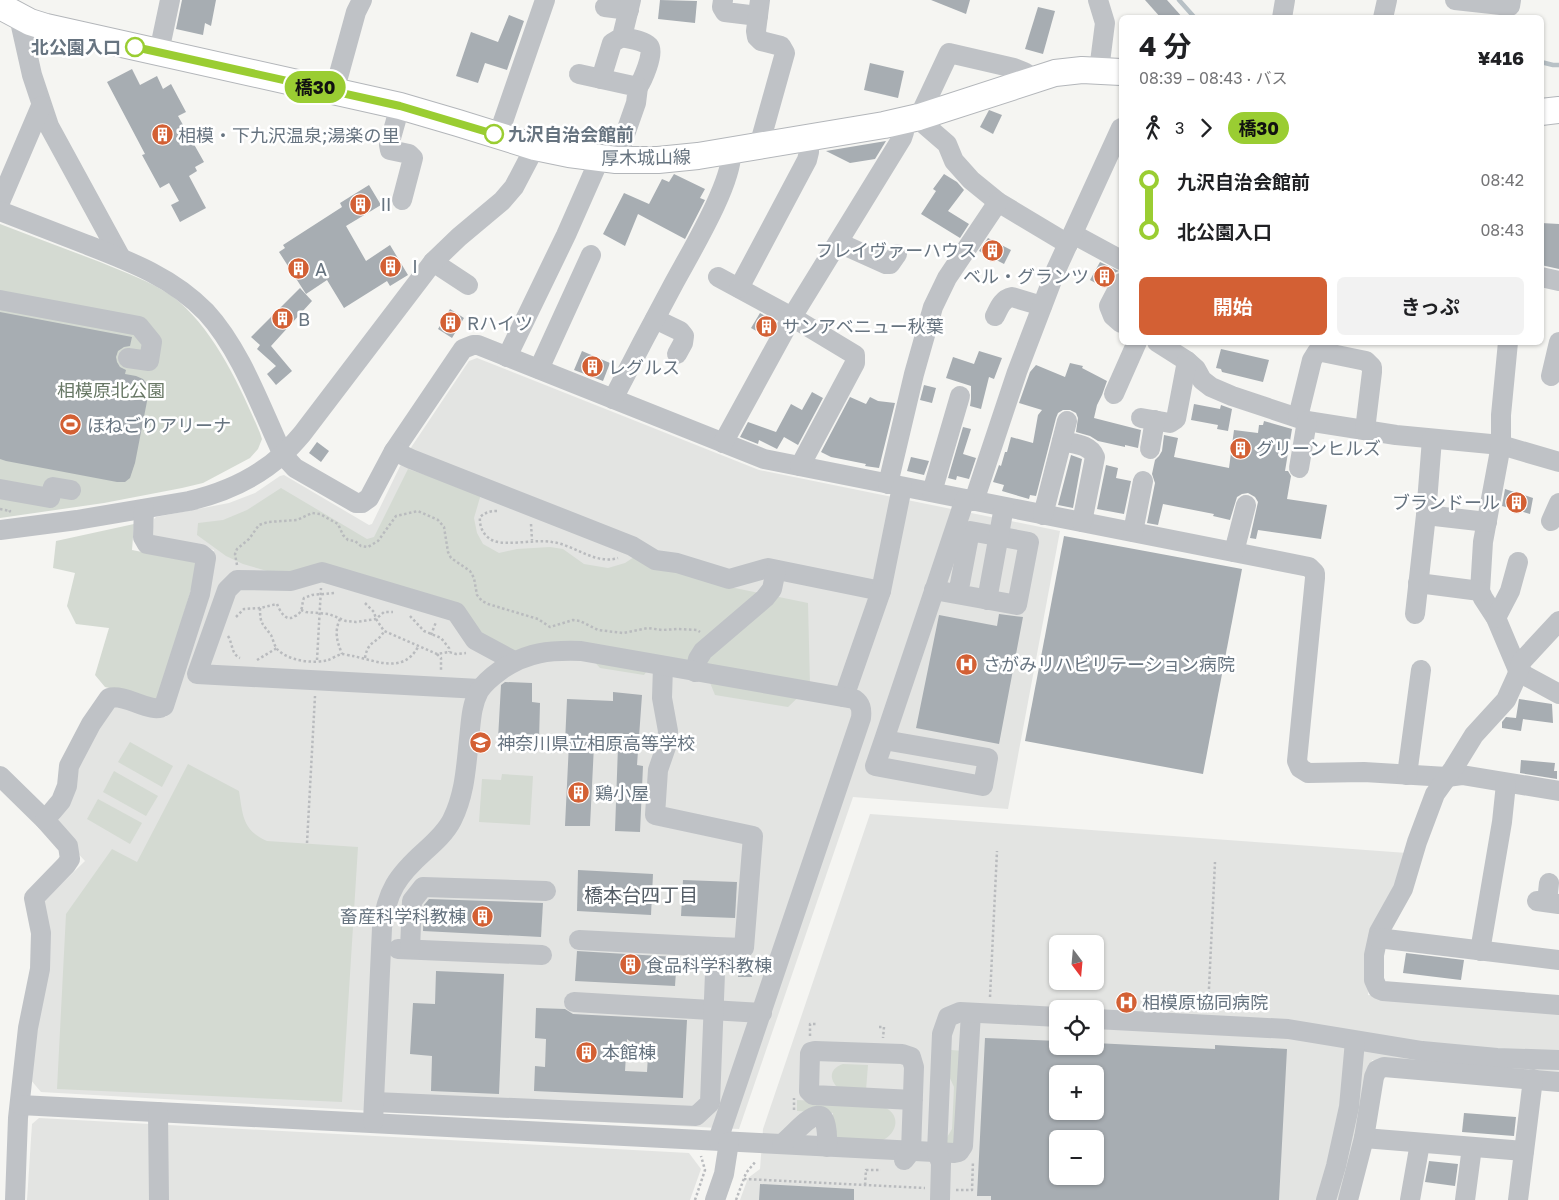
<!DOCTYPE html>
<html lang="ja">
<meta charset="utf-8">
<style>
body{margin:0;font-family:"Golos Text","Noto Sans JP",sans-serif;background:#f2f2f2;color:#202124;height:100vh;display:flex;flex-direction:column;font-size:19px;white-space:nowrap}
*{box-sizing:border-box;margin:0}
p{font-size:16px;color:#757577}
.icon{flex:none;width:28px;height:28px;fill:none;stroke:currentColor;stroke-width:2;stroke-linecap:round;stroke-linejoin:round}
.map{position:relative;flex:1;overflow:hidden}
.sheet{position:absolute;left:1119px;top:15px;width:425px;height:330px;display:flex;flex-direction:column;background:#fff;border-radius:8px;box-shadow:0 1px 4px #0004}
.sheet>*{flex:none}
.badge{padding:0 10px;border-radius:16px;font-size:18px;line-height:32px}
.needle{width:32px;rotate:164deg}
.buttons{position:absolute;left:1049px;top:935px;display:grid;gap:10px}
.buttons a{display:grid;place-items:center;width:55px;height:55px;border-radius:8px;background:#fff;box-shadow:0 1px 4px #0004;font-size:25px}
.map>.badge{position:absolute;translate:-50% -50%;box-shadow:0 0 0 2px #fff}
.legs{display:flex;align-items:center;gap:8px;height:55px;padding:0 20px;font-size:16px}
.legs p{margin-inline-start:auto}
.head{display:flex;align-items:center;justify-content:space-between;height:85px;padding:0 20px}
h1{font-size:28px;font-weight:700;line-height:38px}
.cta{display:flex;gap:10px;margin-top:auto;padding:10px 20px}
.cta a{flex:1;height:58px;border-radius:8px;background:#d36034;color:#fff;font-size:20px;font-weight:700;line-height:58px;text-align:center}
.cta a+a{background:#f2f2f2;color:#202124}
ul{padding:0 20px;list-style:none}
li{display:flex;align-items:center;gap:18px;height:50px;font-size:19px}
li i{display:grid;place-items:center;width:8px;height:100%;margin:0 6px;background:currentColor}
li i::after{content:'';width:12px;height:12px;margin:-6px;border:4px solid;border-radius:50%;background:#fff}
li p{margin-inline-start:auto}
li:first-child i{background:linear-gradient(#0000 50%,currentColor 0)}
li:last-child i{background:linear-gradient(currentColor 50%,#0000 0)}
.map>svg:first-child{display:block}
.built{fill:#e3e4e2;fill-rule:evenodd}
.green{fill:#d4dad2}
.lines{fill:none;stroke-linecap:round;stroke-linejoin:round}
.stream{stroke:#b8c1c6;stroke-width:4.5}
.building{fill:#a7adb2;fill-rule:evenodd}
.major-casing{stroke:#b3b6ba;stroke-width:28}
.path{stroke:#b9bbbe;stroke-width:2.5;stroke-dasharray:2.5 2.5;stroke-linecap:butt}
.minor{stroke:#bfc2c6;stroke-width:20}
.major{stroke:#fff;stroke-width:26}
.line-1-casing{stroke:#fff;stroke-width:11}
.line-1{stroke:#9acd32;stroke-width:8}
.stop-1-dot{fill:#fff;stroke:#9acd32;stroke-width:2.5}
.labels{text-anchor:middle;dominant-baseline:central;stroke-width:5;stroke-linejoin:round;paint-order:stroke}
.stop-label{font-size:18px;font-weight:bold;fill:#677480;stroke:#fff;text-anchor:end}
.poi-label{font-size:18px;fill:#677480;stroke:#fff;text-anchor:start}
.street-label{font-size:18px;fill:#677480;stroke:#fff}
.park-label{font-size:18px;fill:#687865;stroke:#fff}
.neighbourhood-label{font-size:19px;fill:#545d66;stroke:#fff}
</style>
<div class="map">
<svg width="1559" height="1200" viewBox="0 0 1559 1200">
<rect width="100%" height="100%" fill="#f5f5f2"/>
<g class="built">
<path d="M477,358L759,470L1060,531L1008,809L853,797L739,1129L374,1111L41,1092L30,1079L41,904L85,861L58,832L56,825L75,789L76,769L113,704L166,717L205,594L214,550L154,537L152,534L154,519L156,517L229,503L255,493L280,476L284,475L369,525L372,524L404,458L469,361Z"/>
<path d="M870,814L1407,853L1368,953V995L1559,1012V1075L1372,1060L1357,1139L1341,1200H740L748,1178L760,1169L763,1129ZM1058,944H1095V981H1058ZM1058,1009H1095V1046H1058ZM1058,1074H1095V1111H1058ZM1058,1139H1095V1176H1058Z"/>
<path d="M39,1118L689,1153L701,1169L690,1200H27L32,1124Z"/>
</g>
<g class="green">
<path d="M0,224C33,237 66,249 100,262C124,272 150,281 172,296C213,327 240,386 260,433L262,439L258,449L250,458L203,483L182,488L104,503L0,518Z"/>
<path d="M408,469L481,494L474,518L477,533L483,544L499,553L517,549L550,547L563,549L584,564L608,568L625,563L634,557L730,587L808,603L810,686L788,707L715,695L704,668L655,660L644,675L600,668L579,645L517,653L482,635L461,605L288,577L243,564L226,556L197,535L198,523L223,520L247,510L281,488L367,539L374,537Z"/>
<path d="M134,524L132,550L199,563L158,700L105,687L95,675L109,628L76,624L67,606L75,573L53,568L56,541Z"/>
<path d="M130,742L173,766L162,787L118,762Z"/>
<path d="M188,764L239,791C243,815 242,830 267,841L358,847L342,1102L57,1089L66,914L112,849L137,862Z"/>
<path d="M114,771L158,796L146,816L103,792Z"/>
<path d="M502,774L533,776L530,825L479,822L482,779L501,780Z"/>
<path d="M98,799L142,823L130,844L87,819Z"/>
<path d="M951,1050L964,1051L959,1143L947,1144L946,1139L952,1129L954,1087L949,1076Z"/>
<path d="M843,1064L868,1065L866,1090L837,1087C828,1077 831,1068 843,1064Z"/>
<path d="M797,1100L874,1104C878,1105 882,1106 886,1108C902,1117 896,1135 881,1141L832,1139L833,1113L797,1111Z"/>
</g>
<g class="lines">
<g class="stream">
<path d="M1179,0L1195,18"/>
<path d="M1541,62L1553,65H1559"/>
</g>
</g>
<g class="building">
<path d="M182,0H216L211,26L205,23L203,35L176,29Z"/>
<path d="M660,0L697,1L695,23L658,19Z"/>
<path d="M931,0H970L966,14Z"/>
<path d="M1145,0H1167L1183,18H1161Z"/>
<path d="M1038,7L1055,11L1043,54L1025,49Z"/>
<path d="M509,15L524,21L507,70L485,63L478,83L456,76L471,32L498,42Z"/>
<path d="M870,63L904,71L898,98L864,90Z"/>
<path d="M132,69L140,85L157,76L163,89L171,84L186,112L178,116L204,162L195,167L197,171L189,176L206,208L180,222L171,205L179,201L169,183L160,188L142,155L145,154L107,82Z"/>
<path d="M989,110L1002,115L993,134L980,127Z"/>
<path d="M886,141L875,159L850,163L826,151Z"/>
<path d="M674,174L705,189L700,198L705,200L685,239L638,214L625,246L603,234L624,193L649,204L662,179L669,182Z"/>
<path d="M944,174L957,182L964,190L948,211L969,224L960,238L921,214L936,191L933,189Z"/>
<path d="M369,185L381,205L346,226L366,261L390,245L408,275L390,286L387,281L344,308L327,280L306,294L279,252L285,248L283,245L342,207L340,203Z"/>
<path d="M1541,223L1559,224V269L1541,265Z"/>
<path d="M988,238L1011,250L1004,264L979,251Z"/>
<path d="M1100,262L1119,271L1114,273L1111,277L1105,288L1090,280Z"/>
<path d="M300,288L312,301L271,346L292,371L276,385L267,374L276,366L257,349L260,345L251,337Z"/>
<path d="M450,309L464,318L452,338L438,329Z"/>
<path d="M0,312L132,337L130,346L124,347L118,351L116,357L117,362L120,367L126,370L125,374L136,376L143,379L147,384L149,391L135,463L130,478L125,482H117L6,461L0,459Z"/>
<path d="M760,313L776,322L768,337L751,328Z"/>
<path d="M1221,349L1269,360L1263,382L1222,372L1221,369L1216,368Z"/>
<path d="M582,351L610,363L603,381L574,370Z"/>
<path d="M979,351L1002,358L994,379L989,377L981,409L970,406L971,399V386L946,378L953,357L974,364Z"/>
<path d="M1070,363L1083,366L1082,368L1107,381L1102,395L1097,405L1094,418L1141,430L1138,448L1125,445V447L1098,441L1090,436L1076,432L1078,418L1076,413L1070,410H1063L1058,413L1056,418L1036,496L1030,495L1029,499L1002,491L1004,485L993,482L999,465L1001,466L1005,452H1007L1011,437L1033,443L1038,415L1042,410L1019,403L1030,372L1036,365L1065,377Z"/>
<path d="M924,385L936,388L932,403L920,400Z"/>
<path d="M812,392L823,398L798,445L784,437L777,449L759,440L758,444L740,437L748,422L776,432L791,404L802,410Z"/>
<path d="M850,397L866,404L870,397L878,401L895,403L879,468L865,466L866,464L831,457L821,452Z"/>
<path d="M1194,404L1220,409L1221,405L1232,409L1228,431L1217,429L1218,425L1191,420Z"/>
<path d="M1264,421L1292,429L1285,471H1288L1291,476L1287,499L1327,505L1321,539L1258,530L1256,539L1250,538L1258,502L1255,497L1248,493L1242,494L1237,497L1230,520L1213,516L1214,514L1163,504L1158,525L1147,523L1155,483L1152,474L1155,460L1159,456L1162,451L1164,435L1178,438L1174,457L1229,468L1234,430L1258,433L1259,425H1263Z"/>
<path d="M963,427L971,429L963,454L976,458L969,479L957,476L956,480L948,478Z"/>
<path d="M317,442L329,451L321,462L309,453Z"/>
<path d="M1071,455L1082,459L1073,508L1058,505Z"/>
<path d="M911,457L929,461L924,475L907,471Z"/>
<path d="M1106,465L1118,468L1116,478L1131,481L1124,514L1097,509Z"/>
<path d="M1505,489L1533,498L1530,514L1502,506Z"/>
<path d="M1064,536L1242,569L1203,774L1025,741Z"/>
<path d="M999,614L1023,617L999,744L916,728L939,615L997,626Z"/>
<path d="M505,682L532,683V702L540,703L539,741L498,739L501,685Z"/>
<path d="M613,692L642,695L637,765L643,766L640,832L615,831L618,746L594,745L590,826H565L569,743H565L567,699L613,701Z"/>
<path d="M1519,699L1552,704L1553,723L1523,719L1521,731L1502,728V722L1506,717L1516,718Z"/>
<path d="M1521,760L1555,763L1554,771H1557V779L1520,773Z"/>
<path d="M578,870L653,874L651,915L577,911Z"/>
<path d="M683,880L737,882L735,918L681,916Z"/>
<path d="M429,899L543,903L541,937L423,931L424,905Z"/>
<path d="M577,951L692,958V966L684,965V971H676L675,986L575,981Z"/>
<path d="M1406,953L1464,960L1461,980L1403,973Z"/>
<path d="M739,960L753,961L752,977H738Z"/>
<path d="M436,971L504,974L499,1094L431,1091L432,1056L410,1054L413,1003L435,1004Z"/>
<path d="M536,1008L565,1009L573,1014L687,1020L683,1098L534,1091L535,1066L545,1067L546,1039L535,1038ZM627,1039L648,1056L647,1072L625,1071Z"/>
<path d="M985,1038L1058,1041V1046H1095V1043L1215,1049V1045L1287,1049L1279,1200H991V1196H977ZM1058,1074H1095V1111H1058ZM1058,1139H1095V1176H1058Z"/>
<path d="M1464,1113L1516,1117L1514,1136L1462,1132Z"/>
<path d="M1429,1161L1458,1164L1455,1186L1425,1182Z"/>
<path d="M760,1184L854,1189V1200H759Z"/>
</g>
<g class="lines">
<defs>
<g id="major">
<path d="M0,6L30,22L46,27L400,106L458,123L535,147L569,154L616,160H658L698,156L884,125L919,117L1055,73L1082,70L1121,72"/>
<path d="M1541,112L1559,110"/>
</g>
</defs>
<use href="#major" class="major-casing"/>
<g class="path">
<path d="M0,509L10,511L9,512"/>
<path d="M497,511C490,511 486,512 480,517C479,527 484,537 494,541C508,546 535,539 552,542C575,545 595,565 618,558"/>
<path d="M531,524L532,540"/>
<path d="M237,565L235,554L237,549L249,539L259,525L268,522L297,520L312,513L320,514L338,524L343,535L348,540L355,541L361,546L368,547L378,541L396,516L418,511L438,520L444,527L448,552L451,558L470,571L474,578L477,595L482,601L488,604L538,619L550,627L573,620L580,621L598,630L623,633L648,628L662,630L678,629L697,630L700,632"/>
<path d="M334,593L312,595L304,598C302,602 303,606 301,610C301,612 297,616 295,616C286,623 280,611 277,604L260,608C260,624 262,623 271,635C273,639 274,645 277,649C288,661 313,664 328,660C332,659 337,655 342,654C345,654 350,656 353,656C377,661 403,674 418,647"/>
<path d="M365,603L374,612L376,619L384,631L437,654L449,652L456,654L466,653"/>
<path d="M301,610L306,612L329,614L346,621L356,622L376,619L384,612H393"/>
<path d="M410,616L424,631L441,638L449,648V652"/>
<path d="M236,617L244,609L260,608"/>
<path d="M340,619C334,632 337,641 342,654"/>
<path d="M431,635L436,622"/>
<path d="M228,636C233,644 231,654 240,658"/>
<path d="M437,654L441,658V671"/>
<path d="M365,658C368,639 378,644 384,631"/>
<path d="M257,660L277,648"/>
<path d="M317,660L321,588"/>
<path d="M307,843L315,696"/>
<path d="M990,997L997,851"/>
<path d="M1208,1009L1215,862"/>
<path d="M879,1027H884L883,1038"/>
<path d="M810,1036V1024H817"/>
<path d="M794,1110V1098"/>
<path d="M744,1179L925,1188"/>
<path d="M865,1185L866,1170H881"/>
<path d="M956,1190H972L973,1161"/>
<path d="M695,1200L705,1170L701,1156"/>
<path d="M736,1200L746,1173L756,1161"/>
</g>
<g class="minor">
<path d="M723,0L722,7L725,12L758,16"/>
<path d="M1098,0L1105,23L1099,70"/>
<path d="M1455,0L1510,6L1511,0"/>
<path d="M605,7L629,10"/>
<path d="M19,17L32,75L49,126L121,258"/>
<path d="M1282,18L1285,0"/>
<path d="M1383,18L1387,0"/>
<path d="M622,37C630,39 643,40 649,46C655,53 642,81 638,87"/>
<path d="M159,52L170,0"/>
<path d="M579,74L638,87L636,103L616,160"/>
<path d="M601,79L612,43L622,37L631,0"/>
<path d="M1035,79L1024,72L1014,68L949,53L919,117L925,125L947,144L954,161L971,180L998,202L1068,244"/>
<path d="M334,92L356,12L362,0"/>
<path d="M400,106L389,145L390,150L409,154L413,158L402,200"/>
<path d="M498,136L545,0"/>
<path d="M759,146L785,53L781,46L761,41L757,37L756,31L760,0"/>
<path d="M0,202L41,106"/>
<path d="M0,211C28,222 57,233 85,244C129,261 172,277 206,312C241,350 261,408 283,455L295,468L356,503H362L369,498L394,451L463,349L473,345H478L764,459L1309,567L1315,573V578L1297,761L1300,768L1308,773L1364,772L1447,777L1462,775L1559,791"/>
<path d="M1073,234L1121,260"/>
<path d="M839,243L886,264H890L897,254"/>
<path d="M433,262L468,285"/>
<path d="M718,277L792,317L855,355V363L800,466"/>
<path d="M1541,277L1559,281"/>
<path d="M1121,283L1109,306L1113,316L1121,323"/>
<path d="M739,288L807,160L809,152V138"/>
<path d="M0,300L139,326L152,342L149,361L128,358"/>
<path d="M995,316C999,308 1002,299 1012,297L1042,306"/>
<path d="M655,319L680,331L684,336L683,343L677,354"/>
<path d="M1157,342L1187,361L1196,369L1202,380L1211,387L1232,396L1307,421L1396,435L1501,445L1559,462"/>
<path d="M1508,342L1501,415V445L1483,542L1480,591L1483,598L1496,618L1518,670L1526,676L1559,694"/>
<path d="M507,357L566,235L596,167L598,158"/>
<path d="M539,369L591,255"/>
<path d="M1551,376L1559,342"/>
<path d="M1114,394L1137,342"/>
<path d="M613,399C633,360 653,322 674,283C689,255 734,181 731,151"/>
<path d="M1298,417L1312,360L1317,352H1322L1366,361L1372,367V372L1365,430"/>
<path d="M1141,418L1170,423L1176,419L1187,361"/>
<path d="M1062,441C1074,444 1090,444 1095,457L1082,522"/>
<path d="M723,443L792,317L902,138L904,132L901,122"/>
<path d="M1150,449L1155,420"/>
<path d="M394,451L411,459L632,546L655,560L677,563L729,579L768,568L881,591"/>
<path d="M1299,468L1307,421"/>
<path d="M888,484L914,374L933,307L947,278L998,202"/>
<path d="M0,489L50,498L53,487L71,490"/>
<path d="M932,492L960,396"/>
<path d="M974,501L1017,372L1056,270L1121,128"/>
<path d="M1043,515L1067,421"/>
<path d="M1426,515L1487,522"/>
<path d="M1551,521L1559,503"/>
<path d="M0,530L77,520L189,501C223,493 257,478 283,454C290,448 296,441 302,434L433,262L459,237L502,201L514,187L535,147"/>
<path d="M1133,532L1143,481"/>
<path d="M1234,552L1246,505"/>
<path d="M1418,583L1480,591"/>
<path d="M934,590L1017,605L1029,542L970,531L958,594"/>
<path d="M987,600L1004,507"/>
<path d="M1415,614L1426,515L1432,439"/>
<path d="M1496,618L1510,591L1518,562"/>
<path d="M1559,621L1522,661L1516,678L1506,700L1474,735L1453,769L1435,794L1417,842L1403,889L1379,932L1374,955V980L1378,989L1383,991L1559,1005"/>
<path d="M695,672L698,659L703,651L765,598L772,589L776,570"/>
<path d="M480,689L197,674L227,590L237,580L291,581L322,572L456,612L475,640L514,661"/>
<path d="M844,697L881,591L902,487"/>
<path d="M884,740L988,758L983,786L875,766L884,740L965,499"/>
<path d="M1407,775L1421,670"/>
<path d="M0,776L45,820L68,846L70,859L66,865L34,898L41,933L40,969L28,1028L18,1118L15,1200"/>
<path d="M45,820L61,801L67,786L69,766L91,724L109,698C125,693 152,715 164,706L200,594L206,558L201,554L147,544L143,537L144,509"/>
<path d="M1537,901L1559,904"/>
<path d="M1547,902L1549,883"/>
<path d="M1378,938L1559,960"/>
<path d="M579,940L716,947"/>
<path d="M398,949L542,955"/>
<path d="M410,949L412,901L423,887L546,891"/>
<path d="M1480,951L1502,822L1506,784"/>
<path d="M574,1002L762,1013"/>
<path d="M1095,1019L1288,1029L1422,1051L1497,1058L1559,1060"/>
<path d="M375,1102L696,1116L710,1103L716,947L744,948L753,836L655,815L658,770L667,744L668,731L662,698L663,666"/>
<path d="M20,1105L954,1153L959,1152L963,1146L971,1013"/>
<path d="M158,1112L159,1200"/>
<path d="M373,1122L382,928C387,891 397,876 425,851C435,842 446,832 452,820C465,794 466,767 469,739C471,722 471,706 479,691C484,683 494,675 501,670C527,652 550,650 581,651L854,699C861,704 862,709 861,718L718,1140"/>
<path d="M1364,1138L1524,1151"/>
<path d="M782,1144C803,1126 829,1089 827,1147"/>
<path d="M904,1160L911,1151L914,1067L911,1057L902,1054L815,1051L811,1052L810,1054L809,1091L813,1095L913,1100"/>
<path d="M715,1200L724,1174L729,1142"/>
<path d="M940,1200L941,1163L937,1152L942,1034L948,1017L960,1012L1058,1017"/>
<path d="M1326,1200L1336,1166L1349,1107L1355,1041"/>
<path d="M1348,1200L1364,1138L1374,1077L1377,1070L1384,1067L1559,1082"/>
<path d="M1410,1200L1420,1143"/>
<path d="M1465,1200L1472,1147"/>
<path d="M1518,1200L1533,1079"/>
</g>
<use href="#major" class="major"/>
</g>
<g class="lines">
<defs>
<path id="line-1" d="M135,47L400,106L494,134"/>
</defs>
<use href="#line-1" class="line-1-casing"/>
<use href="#line-1" class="line-1"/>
</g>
<defs>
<symbol id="building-disc" viewBox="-11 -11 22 22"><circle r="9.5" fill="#d36034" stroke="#fff"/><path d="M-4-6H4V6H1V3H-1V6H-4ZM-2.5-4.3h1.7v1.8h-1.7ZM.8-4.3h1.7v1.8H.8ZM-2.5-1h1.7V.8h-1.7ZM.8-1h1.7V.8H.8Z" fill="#fff"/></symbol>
<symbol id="stadium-disc" viewBox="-11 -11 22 22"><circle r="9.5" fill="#d36034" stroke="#fff"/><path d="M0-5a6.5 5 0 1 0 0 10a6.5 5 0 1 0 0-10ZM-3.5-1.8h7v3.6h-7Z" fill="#fff"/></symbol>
<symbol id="hospital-disc" viewBox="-11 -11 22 22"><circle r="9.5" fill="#d36034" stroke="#fff"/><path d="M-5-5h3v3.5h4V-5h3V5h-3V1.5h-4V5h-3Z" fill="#fff"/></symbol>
<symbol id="school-disc" viewBox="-11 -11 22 22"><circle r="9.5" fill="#d36034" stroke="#fff"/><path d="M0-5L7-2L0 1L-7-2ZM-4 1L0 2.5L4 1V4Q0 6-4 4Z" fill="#fff"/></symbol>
</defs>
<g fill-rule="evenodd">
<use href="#building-disc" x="150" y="122" width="25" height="25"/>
<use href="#building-disc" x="348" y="192" width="25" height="25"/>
<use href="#building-disc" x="980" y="238" width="25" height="25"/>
<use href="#building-disc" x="378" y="254" width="25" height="25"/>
<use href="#building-disc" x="286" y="256" width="25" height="25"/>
<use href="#building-disc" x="1092" y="264" width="25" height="25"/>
<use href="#building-disc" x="270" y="306" width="25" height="25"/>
<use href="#building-disc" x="438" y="310" width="25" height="25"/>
<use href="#building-disc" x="754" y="314" width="25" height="25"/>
<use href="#building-disc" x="580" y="354" width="25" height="25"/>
<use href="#stadium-disc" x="58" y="412" width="25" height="25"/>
<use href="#building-disc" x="1228" y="436" width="25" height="25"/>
<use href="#building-disc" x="1504" y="490" width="25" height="25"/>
<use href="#hospital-disc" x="954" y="652" width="25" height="25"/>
<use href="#school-disc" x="468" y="730" width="25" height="25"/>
<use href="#building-disc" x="566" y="780" width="25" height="25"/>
<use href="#building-disc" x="470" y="904" width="25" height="25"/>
<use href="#building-disc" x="618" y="952" width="25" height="25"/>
<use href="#hospital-disc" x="1114" y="990" width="25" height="25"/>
<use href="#building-disc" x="574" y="1040" width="25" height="25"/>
</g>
<g class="stop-1-dot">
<circle cx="135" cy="47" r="9"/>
<circle cx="494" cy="134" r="9"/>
</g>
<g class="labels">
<g class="stop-label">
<text x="121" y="47">北公園入口</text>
<text x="508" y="134" text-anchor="start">九沢自治会館前</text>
</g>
<g class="poi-label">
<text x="178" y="135">相模・下九沢温泉;湯楽の里</text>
<text x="377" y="204">Ⅱ</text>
<text x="977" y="250" text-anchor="end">フレイヴァーハウス</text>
<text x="406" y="266">Ⅰ</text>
<text x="315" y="269">A</text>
<text x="1089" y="276" text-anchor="end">ベル・グランツ</text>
<text x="298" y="319">B</text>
<text x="467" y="323">Rハイツ</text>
<text x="782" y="326">サンアベニュー秋葉</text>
<text x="608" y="367">レグルス</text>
<text x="87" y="425">ほねごりアリーナ</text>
<text x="1256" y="448">グリーンヒルズ</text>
<text x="1500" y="502" text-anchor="end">ブランドール</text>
<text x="983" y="664">さがみリハビリテーション病院</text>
<text x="497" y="743">神奈川県立相原高等学校</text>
<text x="595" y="793">鶏小屋</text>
<text x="466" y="916" text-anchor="end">畜産科学科教棟</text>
<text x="646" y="965">食品科学科教棟</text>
<text x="1142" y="1002">相模原協同病院</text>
<text x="602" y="1052">本館棟</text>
</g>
<g class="street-label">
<text transform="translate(646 157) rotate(-1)">厚木城山線</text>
</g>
<g class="park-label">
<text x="111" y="390">相模原北公園</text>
</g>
<g class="neighbourhood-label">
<text x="641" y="894">橋本台四丁目</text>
</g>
</g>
</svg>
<div class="buttons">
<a><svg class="needle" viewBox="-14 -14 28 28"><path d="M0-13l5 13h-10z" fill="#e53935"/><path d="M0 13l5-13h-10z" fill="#757577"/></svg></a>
<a><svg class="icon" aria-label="locate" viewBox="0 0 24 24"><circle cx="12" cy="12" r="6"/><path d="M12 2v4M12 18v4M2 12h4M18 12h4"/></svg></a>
<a>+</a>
<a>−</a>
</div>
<b class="badge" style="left:315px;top:87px;background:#9acd32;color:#111">橋30</b>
<section class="sheet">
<div class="head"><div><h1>4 分</h1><p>08:39 – 08:43 · バス</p></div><b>¥416</b></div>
<div class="legs"><svg class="icon" aria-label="walk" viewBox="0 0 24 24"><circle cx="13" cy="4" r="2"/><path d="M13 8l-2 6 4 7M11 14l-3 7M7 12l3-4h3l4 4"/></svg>3<svg class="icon" aria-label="forward" viewBox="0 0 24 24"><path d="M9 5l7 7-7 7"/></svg><b class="badge" style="background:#9acd32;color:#111">橋30</b></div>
<ul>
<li><i style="color:#9acd32"></i><b>九沢自治会館前</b><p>08:42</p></li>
<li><i style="color:#9acd32"></i><b>北公園入口</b><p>08:43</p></li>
</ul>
<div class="cta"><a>開始</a><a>きっぷ</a></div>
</section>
</div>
